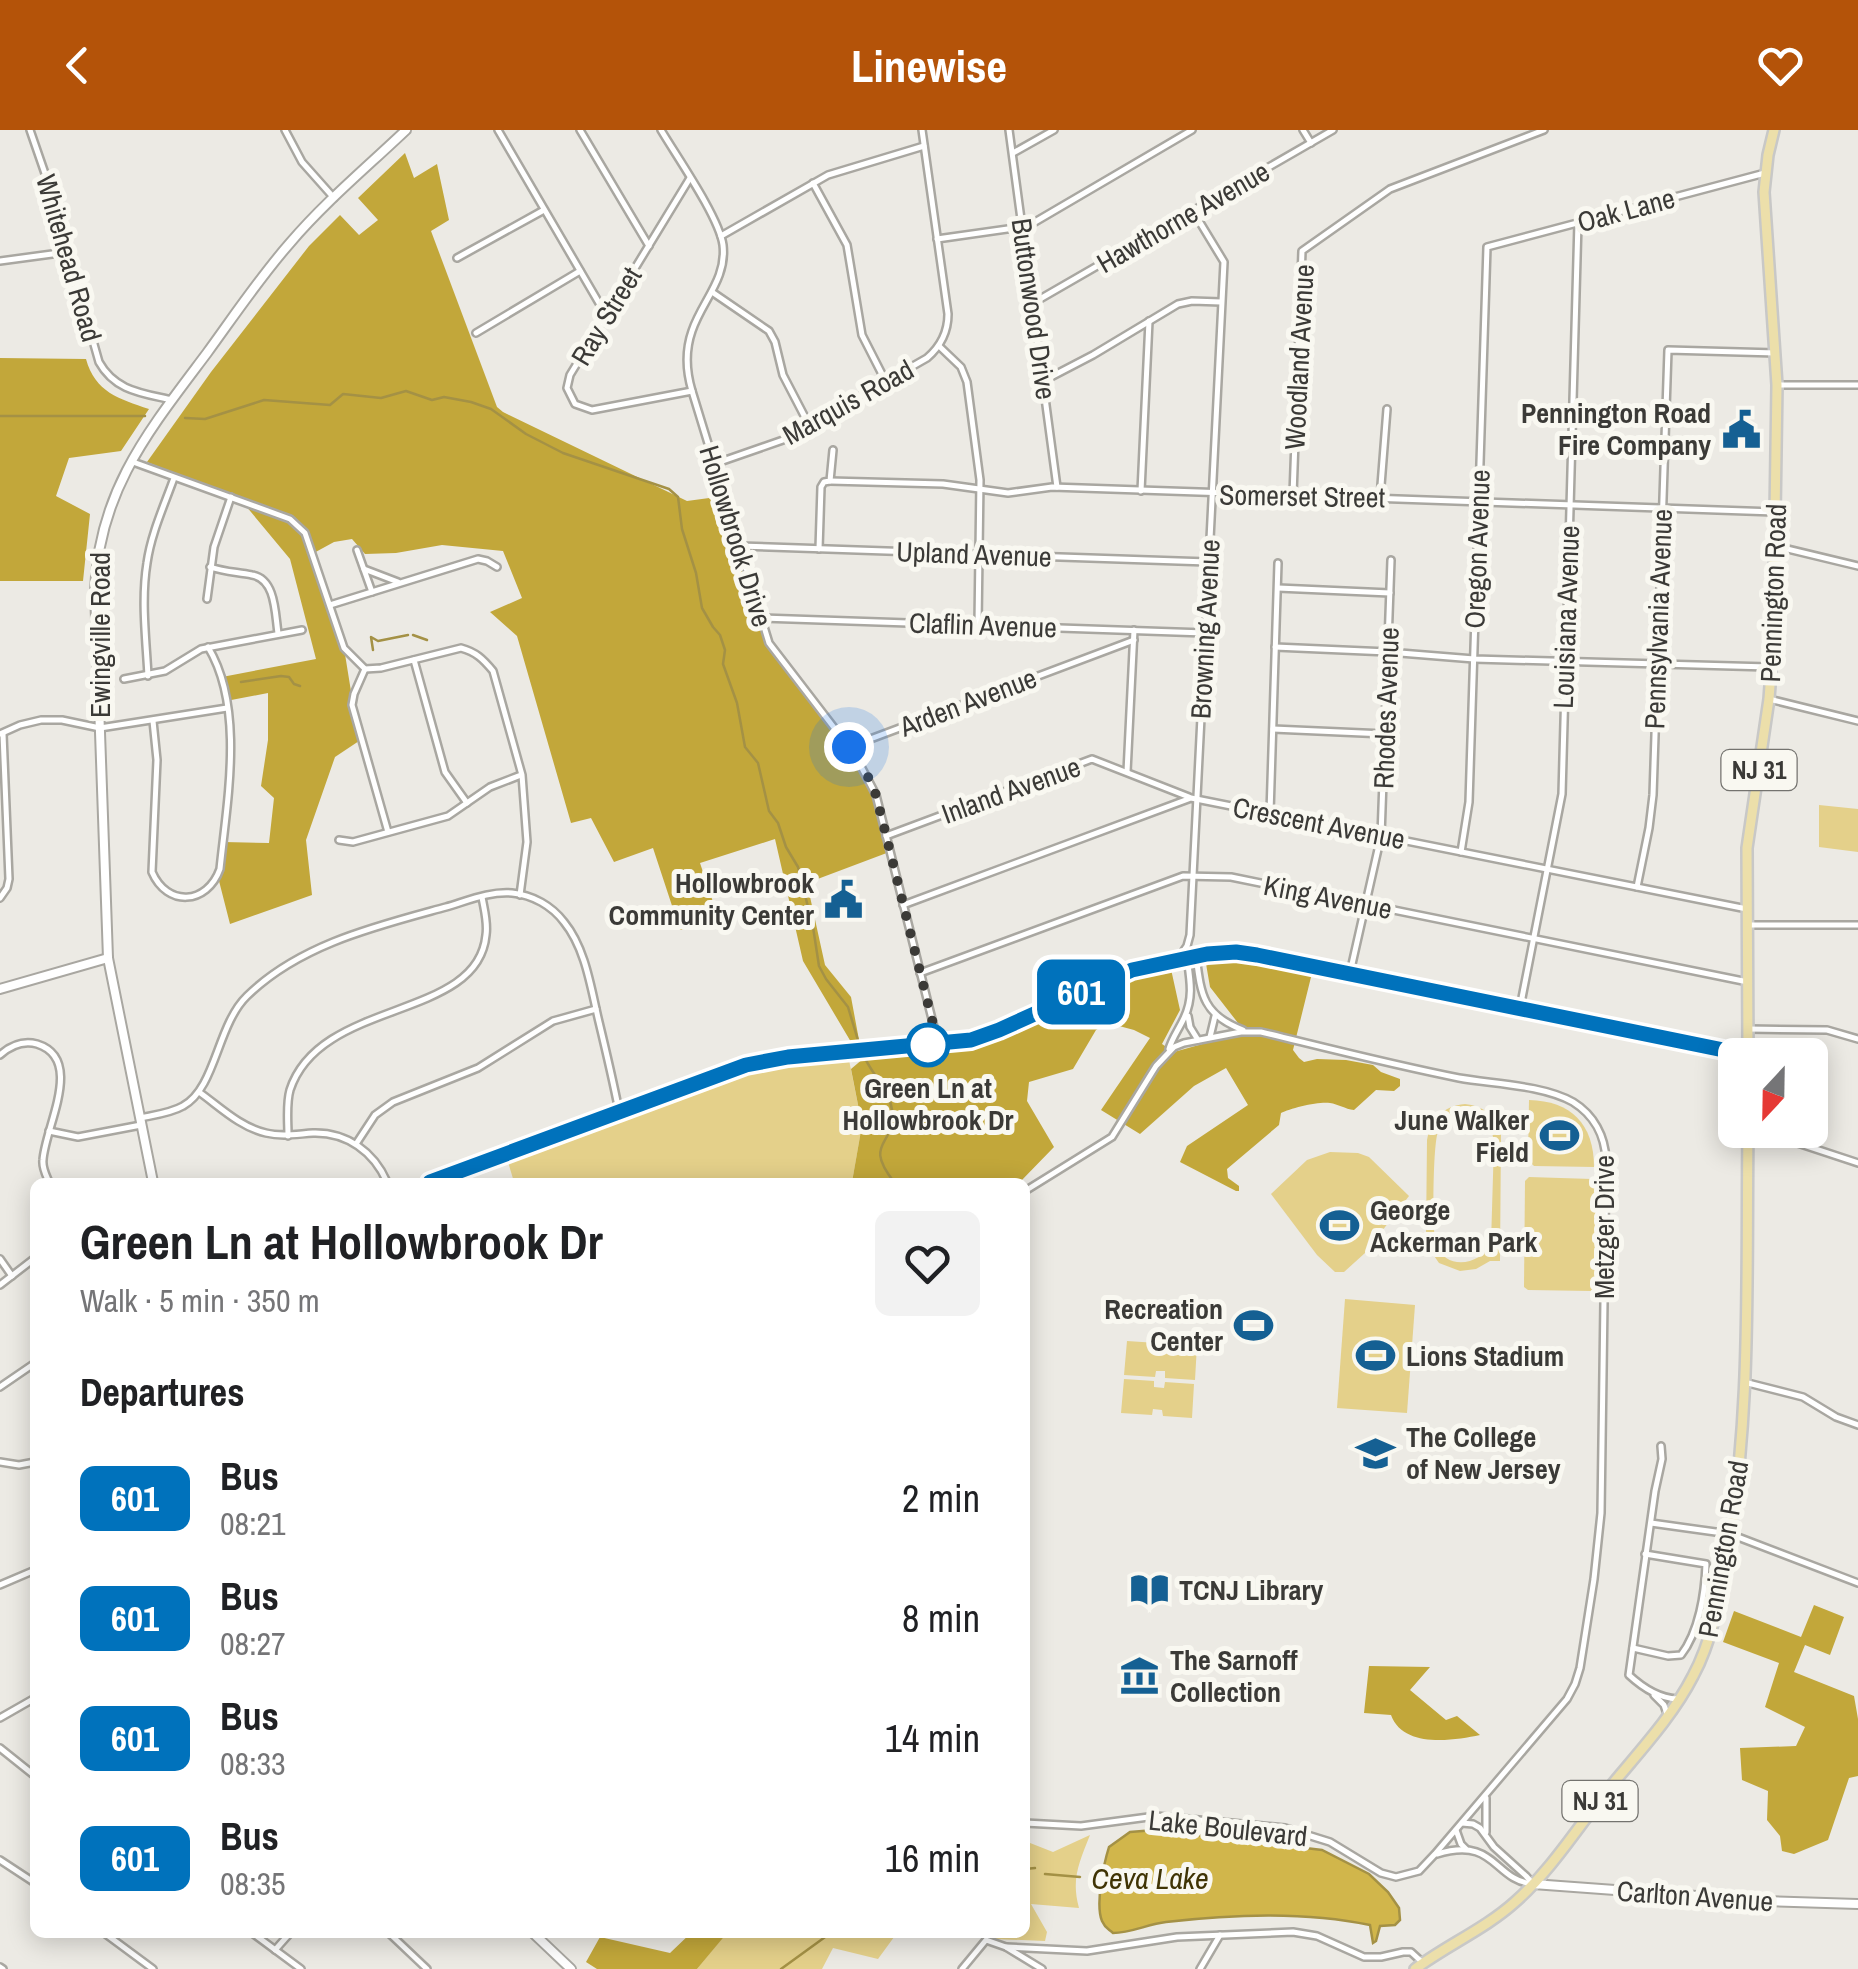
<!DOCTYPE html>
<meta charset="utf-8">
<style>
body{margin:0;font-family:"Archivo Narrow",sans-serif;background:#f2f2f2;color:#202124;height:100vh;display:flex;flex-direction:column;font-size:38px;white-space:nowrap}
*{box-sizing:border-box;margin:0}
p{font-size:32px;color:#757577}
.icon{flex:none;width:55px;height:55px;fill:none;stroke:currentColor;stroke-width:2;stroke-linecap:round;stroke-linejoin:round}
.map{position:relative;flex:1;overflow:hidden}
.drawer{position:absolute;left:30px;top:1048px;width:1000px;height:760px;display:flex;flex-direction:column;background:#fff;border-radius:15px;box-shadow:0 5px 25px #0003}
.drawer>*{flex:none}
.badge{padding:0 20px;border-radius:15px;font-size:35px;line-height:65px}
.needle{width:65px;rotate:202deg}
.tools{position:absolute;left:1718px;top:908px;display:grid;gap:20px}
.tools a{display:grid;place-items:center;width:110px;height:110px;border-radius:15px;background:#fff;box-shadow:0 5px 25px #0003;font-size:50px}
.you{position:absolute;width:50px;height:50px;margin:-25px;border:8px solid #fff;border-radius:50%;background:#1a73e8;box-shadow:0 0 0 15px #1a73e833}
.map>.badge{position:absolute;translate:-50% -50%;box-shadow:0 0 0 5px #fff}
h2{padding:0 50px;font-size:38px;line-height:90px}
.round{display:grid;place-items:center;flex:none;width:105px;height:105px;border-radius:15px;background:#f2f2f2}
.headline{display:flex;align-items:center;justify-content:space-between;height:170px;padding:0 50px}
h1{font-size:48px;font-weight:700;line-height:75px}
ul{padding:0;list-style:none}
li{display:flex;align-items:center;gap:30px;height:120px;padding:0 50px}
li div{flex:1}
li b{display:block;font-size:38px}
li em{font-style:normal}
li .badge{min-width:110px;font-weight:700;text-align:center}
header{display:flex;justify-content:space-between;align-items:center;height:130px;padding:0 50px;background:#b45309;color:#fff;font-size:45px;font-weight:700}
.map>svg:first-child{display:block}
.green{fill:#e4d08a;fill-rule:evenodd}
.forest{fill:#c2a73a}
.water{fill:#d1b64b;stroke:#a49145;stroke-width:2.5}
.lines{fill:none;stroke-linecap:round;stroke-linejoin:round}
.stream{stroke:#a49145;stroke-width:2.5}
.street-casing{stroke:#a9a7a1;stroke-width:10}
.secondary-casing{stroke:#a9a7a1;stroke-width:12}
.primary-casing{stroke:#c8c8c7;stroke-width:14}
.street{stroke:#fff;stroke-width:5}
.secondary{stroke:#fff;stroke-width:8}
.primary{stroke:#ecdfaa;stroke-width:9}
.line-casing{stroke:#fff;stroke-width:22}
.line{stroke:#0072bc;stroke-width:15}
.walk{stroke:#3b3a37;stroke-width:10;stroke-dasharray:0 18}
.stop-dot{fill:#fff;stroke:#0072bc;stroke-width:5}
.labels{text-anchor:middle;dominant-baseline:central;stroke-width:10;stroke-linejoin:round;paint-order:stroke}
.shield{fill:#f9f8f1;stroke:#74736f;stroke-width:2.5}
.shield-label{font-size:25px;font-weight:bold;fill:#3b3a37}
.street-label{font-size:28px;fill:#3b3a37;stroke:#f9f8f1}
.poi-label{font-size:28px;font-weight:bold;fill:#3b3a37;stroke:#f9f8f1;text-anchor:start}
.stop-label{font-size:28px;font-weight:bold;fill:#3b3a37;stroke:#f9f8f1}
.water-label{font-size:30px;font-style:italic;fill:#403405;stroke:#f9f8f1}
</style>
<header><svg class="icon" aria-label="back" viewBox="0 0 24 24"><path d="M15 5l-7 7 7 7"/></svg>Linewise<svg class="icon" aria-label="heart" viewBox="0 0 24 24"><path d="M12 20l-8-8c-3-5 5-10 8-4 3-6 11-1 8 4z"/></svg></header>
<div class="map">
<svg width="1858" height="1839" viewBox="0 0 1858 1839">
<rect width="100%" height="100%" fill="#eceae4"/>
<g class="green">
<path d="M1819,675L1858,679V722L1819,717Z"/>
<path d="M849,930L862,995L852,1052H514L508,1032L732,946L796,933Z"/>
<path d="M1529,970C1571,971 1594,994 1594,1037L1534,1036L1528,1030Z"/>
<path d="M1465,974C1483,976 1495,985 1501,1002L1500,1131H1490L1476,1139L1460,1141L1439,1133L1430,1120L1426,1106L1427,1010C1431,989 1443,976 1465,974ZM1462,983C1480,983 1492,994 1494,1012L1491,1113C1481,1135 1446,1142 1436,1114C1432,1102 1433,1013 1438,1002C1442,990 1451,985 1462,983Z"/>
<path d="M1330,1022L1358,1023L1369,1027L1409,1066L1365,1123L1344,1142H1335L1317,1125L1271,1064L1307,1030Z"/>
<path d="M1529,1047L1592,1049L1596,1052L1595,1158L1591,1161L1528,1160L1524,1157L1525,1051Z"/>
<path d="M1345,1169L1415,1175L1407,1283L1337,1278Z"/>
<path d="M1127,1211L1157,1213V1222L1167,1223L1168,1214L1197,1215L1195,1250L1165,1248V1241H1156L1155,1247L1124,1245Z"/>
<path d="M1124,1249L1154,1251V1257L1164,1258L1165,1252L1194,1254L1192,1288L1163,1286L1162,1280L1153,1279L1152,1285L1121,1283Z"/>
<path d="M1090,1705C1079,1733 1071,1749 1079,1778L1031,1774L1047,1802L1045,1811L994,1809L987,1803L1025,1802V1711L1053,1722Z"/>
<path d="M727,1802H897V1803L878,1829L833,1818L822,1839H697Z"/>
</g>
<g class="forest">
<path d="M405,23L414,48L437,34L449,90L431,101L497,277L503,282L687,371L724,366L769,515L858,628L883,685L892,721L807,753L825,835L851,867L859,910L851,912L803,831L775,709L700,733L718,787L680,800L653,718L614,732L591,688L571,693L517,506L490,482L522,468L503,421L442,415L396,423L365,424L352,409L334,412L312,424L344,518L359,611L335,627L306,710L312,765L230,794L218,747L224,712L269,713L274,668L261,656L268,610V563L226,571L222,547L316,529L290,429L241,370L147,332L211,242L309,116L340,85L359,105L378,90L358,68Z"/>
<path d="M0,228L86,229C95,262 119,269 149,279L121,321L69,328L56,366L90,384L83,451H0Z"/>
<path d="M1204,822L1314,835L1293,920L1299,928L1304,932L1317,929L1346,930L1373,935L1381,942L1400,949V956L1394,961L1376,960L1354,980C1345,979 1338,974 1330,973C1320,971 1290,978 1281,983L1279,995L1227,1039L1228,1048L1239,1056V1061H1236L1180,1032L1187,1016L1248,975L1226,938L1194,956L1140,1004L1101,980L1150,908L1134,900L1108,893L1096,900L1073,939L1029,952L1027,971L1054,1017L1020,1052H852L862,995L851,939L864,928L942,924L939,910L984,903L1169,830L1180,880L1162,914L1174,922L1245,902L1210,857Z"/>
<path d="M1814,1475L1844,1487L1830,1525L1805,1515L1794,1542L1854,1566L1858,1589V1646L1849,1648L1828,1710L1794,1724L1782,1721L1780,1706L1767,1690L1768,1661L1742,1650L1740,1618L1796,1616L1805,1597L1765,1577L1779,1533L1723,1512L1734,1481L1801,1507Z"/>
<path d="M1369,1536L1430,1537L1410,1560L1446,1590L1457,1586L1480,1605C1452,1611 1403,1618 1391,1585L1364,1583Z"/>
<path d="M692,1802L727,1803L697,1839H597L586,1832L600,1807L670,1823Z"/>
</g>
<path class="water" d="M1155,1700L1322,1720L1369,1744L1388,1762L1399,1778L1400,1790L1395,1795L1380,1796L1376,1811L1373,1813L1370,1795C1304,1781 1233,1784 1166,1792C1148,1794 1131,1803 1113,1803C1107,1798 1105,1798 1102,1791C1095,1774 1104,1733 1109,1717L1130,1702Z"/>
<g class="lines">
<g class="stream">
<path d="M0,286H145"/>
<path d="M185,288L205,289L264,270L330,275L343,264L381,268L406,261L432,270L444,267L471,272L491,279L526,304L563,323L669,359L678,367L682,399L696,443L702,478L713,497L720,505L725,520L723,534L737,573L745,617L758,633L769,681L778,693L786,717L798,737L813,797L819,836L826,849L848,877L860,917"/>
<path d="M413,505L427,510"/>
<path d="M373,520L371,507L378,511L408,505"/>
<path d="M241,552L281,546L289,547L294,554L300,556"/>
<path d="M863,924C871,944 889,958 892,980C896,1017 862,1011 894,1052"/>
<path d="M1025,1739L1035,1738"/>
<path d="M1045,1744L1080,1747"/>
<path d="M781,1839L832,1802"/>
</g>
<defs>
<g id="street">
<path d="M30,0L49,55L99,232C115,261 142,263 172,270"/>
<path d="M285,0L302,32L334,68"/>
<path d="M498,0L606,185"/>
<path d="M580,0L649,116"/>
<path d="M661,0C677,27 719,87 723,115C727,149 702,171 692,201C685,221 686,241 692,261L769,513L855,625L876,665L938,913"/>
<path d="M1009,0L1057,357"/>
<path d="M1303,0L1311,13"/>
<path d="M1013,23L1054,0"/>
<path d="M690,48L570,245L567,258L575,274L592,280L692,261"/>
<path d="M813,53L847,115L862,205L886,252"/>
<path d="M1023,99L1192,0"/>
<path d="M721,106L828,45L924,16"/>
<path d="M937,109L1022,97"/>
<path d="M457,128L544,80"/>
<path d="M0,131L67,122"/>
<path d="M712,162L769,201L775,212L783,245L809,295"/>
<path d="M1033,173L1333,0"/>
<path d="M476,203L580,141"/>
<path d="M939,216L961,237L967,252L980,350L978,495"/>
<path d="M1045,250L1093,225L1178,174L1192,171L1221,172"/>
<path d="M1777,255H1858"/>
<path d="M133,332L290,389L305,403L344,518L365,539L381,538L461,518C476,522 483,529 493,541L522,645L527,712L520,765"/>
<path d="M714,334L783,310L927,228C941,216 948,202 948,184L922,0"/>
<path d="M830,351L943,354L1008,363L1052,357L1775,382"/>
<path d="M1141,361L1149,191"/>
<path d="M1293,365L1302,121L1390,59L1544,0"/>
<path d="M1380,368L1387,279"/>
<path d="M739,416L1208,432"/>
<path d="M1775,416L1858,436"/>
<path d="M819,419L821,357L824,352L830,351L833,320"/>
<path d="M357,420L372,462"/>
<path d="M210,437C225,442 237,442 252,445C276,449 275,484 278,503"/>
<path d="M364,439L398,452"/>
<path d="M1278,458L1390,463"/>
<path d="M207,469L214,417L231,367"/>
<path d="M330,475L478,429L487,431L497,437"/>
<path d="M761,488L1205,503"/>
<path d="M1275,517L1388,522L1474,529L1769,537"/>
<path d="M414,530L445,642L467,673"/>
<path d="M365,539L354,564L352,575L388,702"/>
<path d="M148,546C146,508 141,470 147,433C151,404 164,376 174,348"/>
<path d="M124,549L165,541L201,519L302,500"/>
<path d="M1769,569L1858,591"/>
<path d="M153,591L157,630L152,742C167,777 207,775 220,739C227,671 245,578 208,517"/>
<path d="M1273,599L1385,604"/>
<path d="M0,604L20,595L41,590H62L100,598L227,578"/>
<path d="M849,617L1134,510"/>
<path d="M1127,642L1134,500"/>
<path d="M1270,683L1278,433"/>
<path d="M886,706L1092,629L1189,667"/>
<path d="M339,710L353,712L448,686L490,657L521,645"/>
<path d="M1461,722L1469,672L1487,117L1765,43"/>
<path d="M1637,757L1649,698L1653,665L1668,220L1776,223"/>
<path d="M0,768L7,758L9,749L3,604"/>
<path d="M903,775L1191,668L1747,779"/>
<path d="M1747,795H1858"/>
<path d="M1180,826L1187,816L1190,805L1224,132L1193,81"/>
<path d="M1196,826C1201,865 1203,885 1243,900"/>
<path d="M920,843L1183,746L1231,747L1748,852"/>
<path d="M1350,843L1381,706L1391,430"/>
<path d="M1520,878L1562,664L1578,92"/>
<path d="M1188,886L1190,897L1198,910"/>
<path d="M1748,899L1827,900L1858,909"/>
<path d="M1210,907L1215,886"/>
<path d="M1169,919C1172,908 1179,899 1184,888C1194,868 1190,849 1187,828"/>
<path d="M0,925C10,916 22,910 37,914C85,929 45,997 43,1030C42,1038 46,1045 49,1052"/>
<path d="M199,962C220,977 240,997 266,1003C282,1007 297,1004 313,1003C347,1002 374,1022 387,1052"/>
<path d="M140,988C154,985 171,983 183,976C216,958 217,895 247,866C300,814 377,796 446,777C467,771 490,761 512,763C533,765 552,776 564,792C586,819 591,859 599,892C606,921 613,951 619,981"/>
<path d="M1758,1000L1858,1033"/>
<path d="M49,1001L78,1007L141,995"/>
<path d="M288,1006C288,991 286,974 290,960C320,868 478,891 486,805C488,792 484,779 482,767"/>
<path d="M356,1014L375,985L393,972L478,938L553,891L596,879"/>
<path d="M1025,1061L1112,1007L1156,936L1174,917L1184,913L1241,902H1261C1327,918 1393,935 1459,948C1493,954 1543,955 1573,972C1594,985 1605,1006 1606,1030L1601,1383L1594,1449L1580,1538L1575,1554L1567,1569L1435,1724L1419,1741L1396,1747L1381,1743L1330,1712L1285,1698L1156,1686L1081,1696L1025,1693"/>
<path d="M0,1129L12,1146"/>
<path d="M0,1155L35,1128"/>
<path d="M1744,1252L1803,1267L1836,1287L1858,1295"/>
<path d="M0,1257L35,1233"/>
<path d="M1661,1316L1662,1329L1655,1361L1629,1545C1643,1558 1658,1568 1677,1569"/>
<path d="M0,1332L19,1335L35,1332"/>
<path d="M1651,1393L1730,1404L1858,1453"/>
<path d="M0,1455L35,1440"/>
<path d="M1633,1518L1668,1526L1681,1525C1699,1502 1705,1463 1706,1434L1645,1424"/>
<path d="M1654,1565L1664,1575L1667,1584"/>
<path d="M0,1588L35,1568"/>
<path d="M0,1618L35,1646"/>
<path d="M1462,1693L1473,1694L1480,1698L1494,1717L1526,1746L1533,1754"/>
<path d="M1456,1700L1461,1714L1466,1719"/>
<path d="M1486,1702V1668"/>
<path d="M1437,1724C1496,1706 1493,1750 1533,1754"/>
<path d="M0,1730L35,1753"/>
<path d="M103,1802L153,1839"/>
<path d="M251,1802L301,1839"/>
<path d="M388,1802L427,1839"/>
<path d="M1006,1817L1087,1821L1177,1807L1293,1802L1317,1806L1364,1827H1381L1403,1822H1411L1423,1833"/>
<path d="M275,1820L291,1802"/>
<path d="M0,1837L3,1839"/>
<path d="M962,1839L986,1810L1006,1817L1042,1839"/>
<path d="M1200,1839L1220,1805"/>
</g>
<g id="secondary">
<path d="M0,859L108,828"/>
<path d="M153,1052L108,828L95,461C98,361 150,299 207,223C234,186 260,147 290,113C325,72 367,37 406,0"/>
<path d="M430,1052L746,935L775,929L971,909C1066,882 1152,808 1257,825L1748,924"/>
<path d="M1533,1754L1765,1771L1858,1774"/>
<path d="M532,1802L571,1839"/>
</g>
<g id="primary">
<path d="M1748,925L1747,718L1769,569L1773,515L1777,255L1764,62L1768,25L1774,0"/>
<path d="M1415,1839C1447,1815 1485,1799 1515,1772C1549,1742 1574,1703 1602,1667C1633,1628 1670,1591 1693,1546C1712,1511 1719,1470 1726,1430C1752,1289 1746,1143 1748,1000"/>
</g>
</defs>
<use href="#street" class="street-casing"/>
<use href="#secondary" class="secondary-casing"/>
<use href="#primary" class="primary-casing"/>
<use href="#street" class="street"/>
<use href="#secondary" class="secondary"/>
<use href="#primary" class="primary"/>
</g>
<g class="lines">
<defs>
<path id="line" d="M430,1052L746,935L788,927L971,910L999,900L1132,840L1207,824L1236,822L1257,825L1748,925"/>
</defs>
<use href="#line" class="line-casing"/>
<use href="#line" class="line"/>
<path class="walk" d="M849,617L864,638L876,665L938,914L928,915"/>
</g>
<defs>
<symbol id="civic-bare" viewBox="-9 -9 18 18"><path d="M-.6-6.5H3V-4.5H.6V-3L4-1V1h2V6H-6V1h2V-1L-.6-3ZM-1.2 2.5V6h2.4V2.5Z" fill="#156093" stroke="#f9f8f1" stroke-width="2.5" paint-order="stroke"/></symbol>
<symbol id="stadium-bare" viewBox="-9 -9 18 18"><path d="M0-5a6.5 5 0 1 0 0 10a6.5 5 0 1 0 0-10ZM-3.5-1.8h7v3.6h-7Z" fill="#156093" stroke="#f9f8f1" stroke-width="2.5" paint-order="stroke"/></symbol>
<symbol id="university-bare" viewBox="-9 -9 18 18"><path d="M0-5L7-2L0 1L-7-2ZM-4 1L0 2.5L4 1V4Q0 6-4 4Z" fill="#156093" stroke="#f9f8f1" stroke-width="2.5" paint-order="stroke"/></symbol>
<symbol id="library-bare" viewBox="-9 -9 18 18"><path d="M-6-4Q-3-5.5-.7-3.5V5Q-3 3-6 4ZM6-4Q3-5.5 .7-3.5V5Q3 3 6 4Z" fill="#156093" stroke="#f9f8f1" stroke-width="2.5" paint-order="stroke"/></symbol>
<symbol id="museum-bare" viewBox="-9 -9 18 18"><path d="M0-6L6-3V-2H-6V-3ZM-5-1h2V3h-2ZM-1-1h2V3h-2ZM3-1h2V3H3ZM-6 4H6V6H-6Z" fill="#156093" stroke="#f9f8f1" stroke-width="2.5" paint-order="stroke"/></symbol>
</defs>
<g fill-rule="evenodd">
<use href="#civic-bare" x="1714" y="272" width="55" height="55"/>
<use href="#civic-bare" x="816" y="742" width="55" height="55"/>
<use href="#stadium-bare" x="1532" y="978" width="55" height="55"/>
<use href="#stadium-bare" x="1312" y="1068" width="55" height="55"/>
<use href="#stadium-bare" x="1226" y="1168" width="55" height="55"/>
<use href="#stadium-bare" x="1348" y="1198" width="55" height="55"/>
<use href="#university-bare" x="1348" y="1296" width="55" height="55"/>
<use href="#library-bare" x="1122" y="1432" width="55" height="55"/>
<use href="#museum-bare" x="1112" y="1518" width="55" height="55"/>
</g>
<circle class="stop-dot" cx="928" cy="915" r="20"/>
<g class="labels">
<g class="shield">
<rect x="1721.5" y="620" width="75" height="40" rx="8"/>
<rect x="1562.5" y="1651" width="75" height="40" rx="8"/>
</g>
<g class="shield-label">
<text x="1759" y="640">NJ 31</text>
<text x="1600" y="1671">NJ 31</text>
</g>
<g class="street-label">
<text transform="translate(1626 80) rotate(-15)">Oak Lane</text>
<text transform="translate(1183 87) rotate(-30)">Hawthorne Avenue</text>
<text transform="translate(69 128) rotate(74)">Whitehead Road</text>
<text transform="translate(1034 179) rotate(82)">Buttonwood Drive</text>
<text transform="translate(606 186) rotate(-59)">Ray Street</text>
<text transform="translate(1299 227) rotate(-87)">Woodland Avenue</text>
<text transform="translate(848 272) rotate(-29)">Marquis Road</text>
<text transform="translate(1302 366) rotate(1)">Somerset Street</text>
<text transform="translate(736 406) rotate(73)">Hollowbrook Drive</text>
<text transform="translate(1477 419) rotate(-88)">Oregon Avenue</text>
<text transform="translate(974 424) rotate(2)">Upland Avenue</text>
<text transform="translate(1773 463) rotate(-88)">Pennington Road</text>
<text transform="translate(1566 487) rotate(-88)">Louisiana Avenue</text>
<text transform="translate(1658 489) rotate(-88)">Pennsylvania Avenue</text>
<text transform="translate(983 495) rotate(2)">Claflin Avenue</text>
<text transform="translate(1205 499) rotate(-87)">Browning Avenue</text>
<text transform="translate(100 505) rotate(-90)">Ewingville Road</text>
<text transform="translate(968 572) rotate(-21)">Arden Avenue</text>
<text transform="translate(1386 578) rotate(-88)">Rhodes Avenue</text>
<text transform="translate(1011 660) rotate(-20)">Inland Avenue</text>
<text transform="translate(1319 693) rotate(11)">Crescent Avenue</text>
<text transform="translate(1328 767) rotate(11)">King Avenue</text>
<text transform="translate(1604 1097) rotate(-90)">Metzger Drive</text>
<text transform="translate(1723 1419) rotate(-80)">Pennington Road</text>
<text transform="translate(1228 1698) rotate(6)">Lake Boulevard</text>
<text transform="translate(1695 1766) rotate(4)">Carlton Avenue</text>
</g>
<g class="poi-label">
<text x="1711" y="283" text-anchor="end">Pennington Road<tspan x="1711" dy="32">Fire Company</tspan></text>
<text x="814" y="753" text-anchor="end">Hollowbrook<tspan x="814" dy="32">Community Center</tspan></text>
<text x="1529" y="990" text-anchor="end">June Walker<tspan x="1529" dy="32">Field</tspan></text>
<text x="1370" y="1080">George<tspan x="1370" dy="32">Ackerman Park</tspan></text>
<text x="1223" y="1179" text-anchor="end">Recreation<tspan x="1223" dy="32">Center</tspan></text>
<text x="1406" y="1226">Lions Stadium</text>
<text x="1406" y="1307">The College<tspan x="1406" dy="32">of New Jersey</tspan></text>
<text x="1179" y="1460">TCNJ Library</text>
<text x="1170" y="1530">The Sarnoff<tspan x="1170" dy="32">Collection</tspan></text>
</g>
<g class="stop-label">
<text x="928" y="958">Green Ln at<tspan x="928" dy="32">Hollowbrook Dr</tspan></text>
</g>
<g class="water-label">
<text x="1150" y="1748">Ceva Lake</text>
</g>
</g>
</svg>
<div class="tools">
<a><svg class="needle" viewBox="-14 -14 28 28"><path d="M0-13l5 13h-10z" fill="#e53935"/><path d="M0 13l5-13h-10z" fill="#757577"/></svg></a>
</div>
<div class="you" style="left:849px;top:617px"></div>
<b class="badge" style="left:1081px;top:862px;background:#0072bc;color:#fff">601</b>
<section class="drawer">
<div class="headline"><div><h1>Green Ln at Hollowbrook Dr</h1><p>Walk · 5 min · 350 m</p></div><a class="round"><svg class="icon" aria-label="heart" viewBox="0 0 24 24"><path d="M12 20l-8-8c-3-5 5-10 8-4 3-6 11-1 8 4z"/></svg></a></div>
<h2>Departures</h2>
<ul>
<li><span class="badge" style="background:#0072bc;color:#fff">601</span><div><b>Bus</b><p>08:21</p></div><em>2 min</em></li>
<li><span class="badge" style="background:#0072bc;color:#fff">601</span><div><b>Bus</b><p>08:27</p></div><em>8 min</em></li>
<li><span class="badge" style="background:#0072bc;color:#fff">601</span><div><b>Bus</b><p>08:33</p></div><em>14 min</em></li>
<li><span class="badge" style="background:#0072bc;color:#fff">601</span><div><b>Bus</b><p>08:35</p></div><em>16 min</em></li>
</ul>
</section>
</div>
